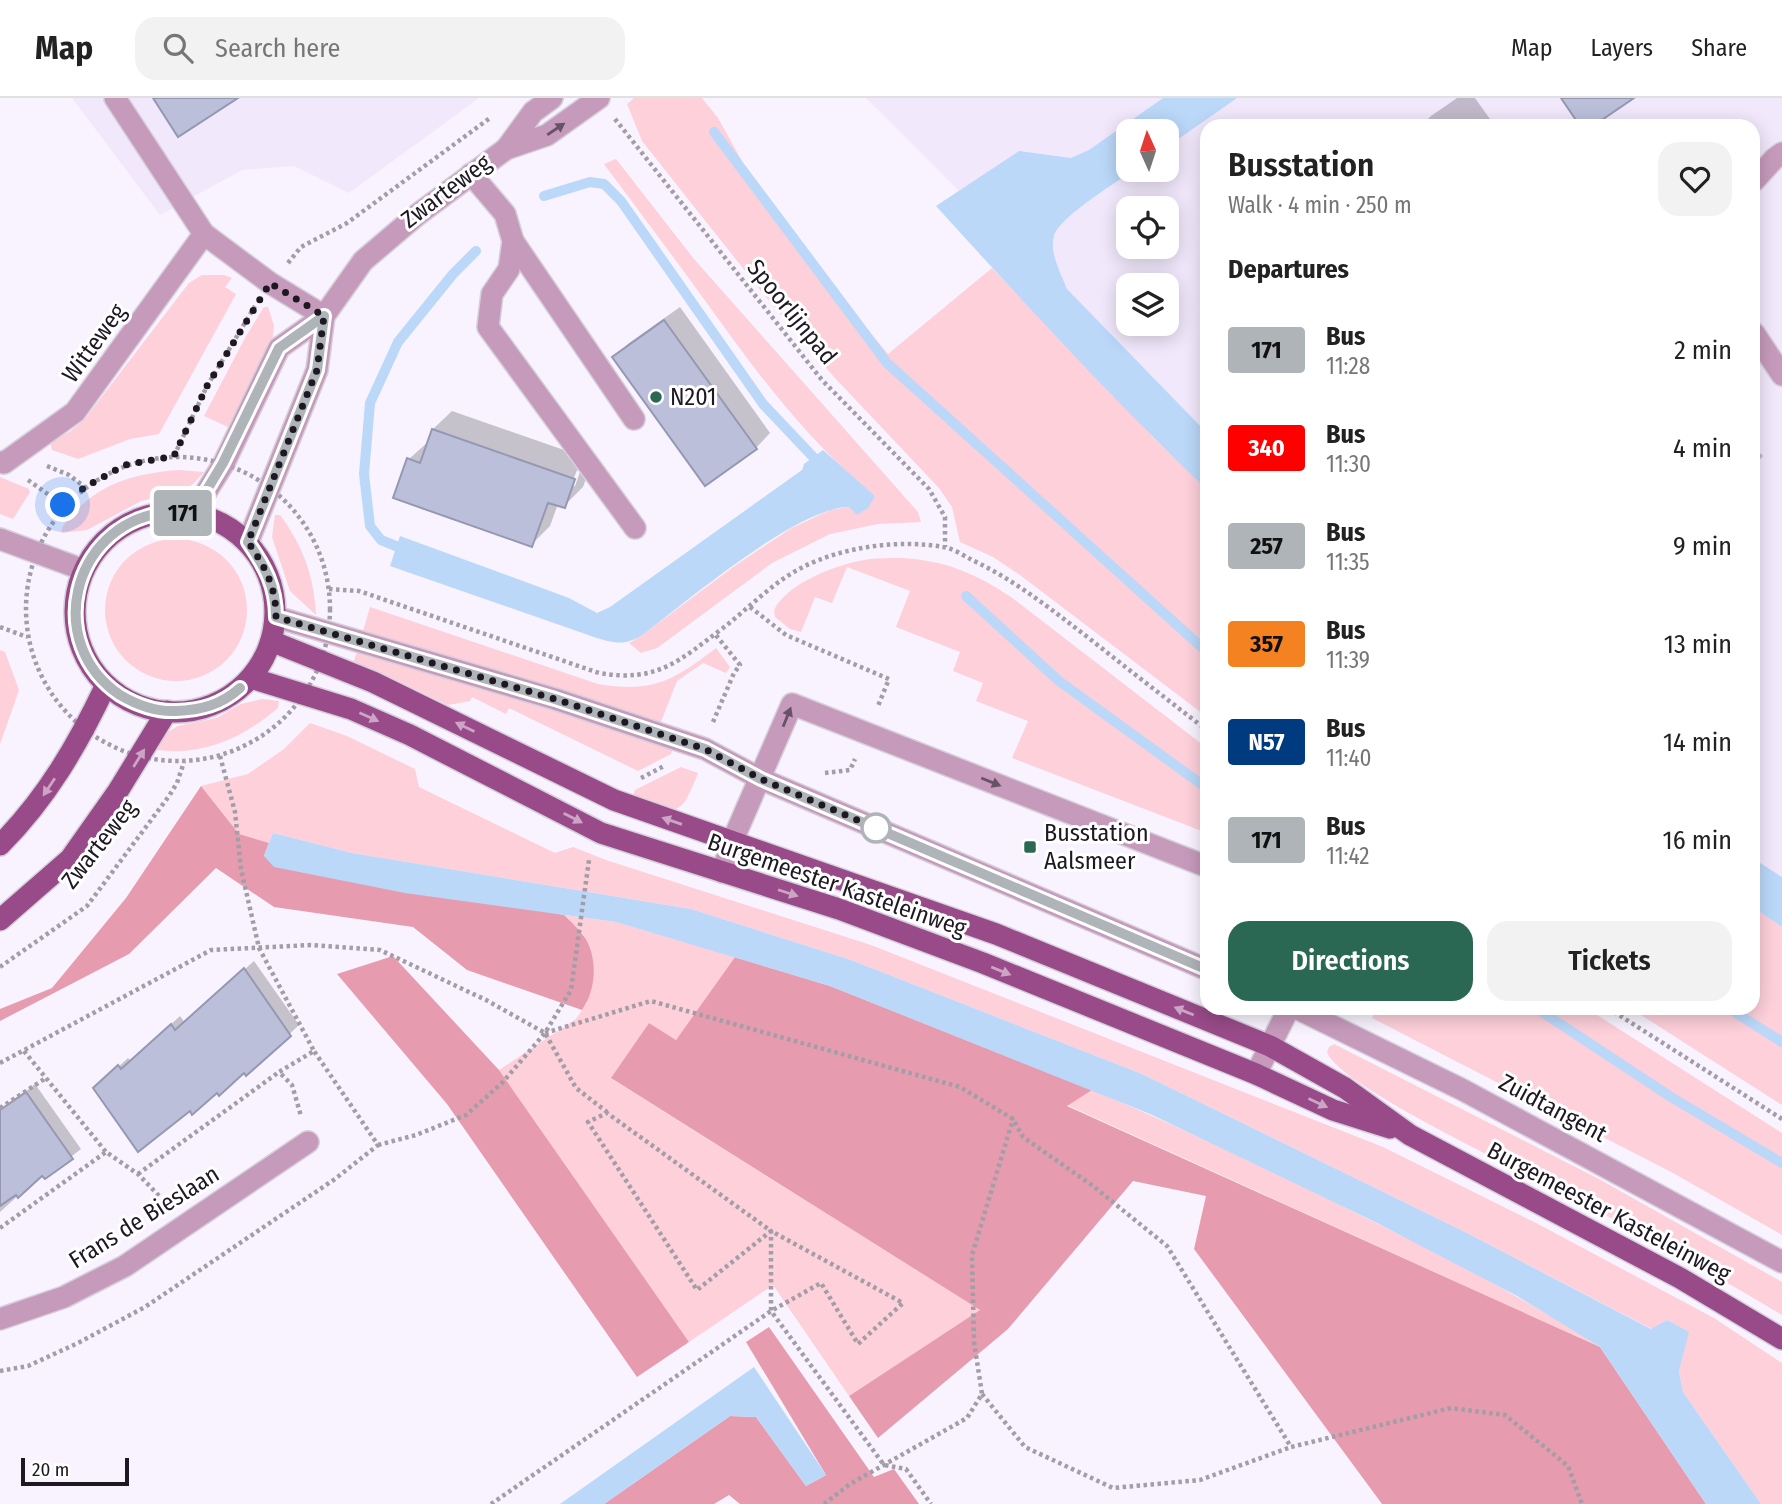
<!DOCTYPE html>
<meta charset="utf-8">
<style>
body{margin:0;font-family:"Fira Sans Condensed",sans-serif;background:#f2f2f2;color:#222;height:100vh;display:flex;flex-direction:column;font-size:26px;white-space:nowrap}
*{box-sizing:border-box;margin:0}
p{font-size:23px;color:#767676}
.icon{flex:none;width:38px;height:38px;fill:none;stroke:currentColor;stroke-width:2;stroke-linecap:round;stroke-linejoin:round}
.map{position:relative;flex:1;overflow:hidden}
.details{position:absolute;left:1200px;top:21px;width:560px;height:896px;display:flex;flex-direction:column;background:#fff;border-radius:21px;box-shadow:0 4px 18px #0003}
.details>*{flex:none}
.badge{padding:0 14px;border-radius:5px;font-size:24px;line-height:46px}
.needle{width:46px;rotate:357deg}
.controls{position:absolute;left:1116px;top:21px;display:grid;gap:14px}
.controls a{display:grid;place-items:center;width:63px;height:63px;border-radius:14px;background:#fff;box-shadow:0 4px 18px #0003;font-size:35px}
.scale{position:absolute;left:21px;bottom:18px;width:108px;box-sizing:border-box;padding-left:7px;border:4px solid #1d1822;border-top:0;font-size:19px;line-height:24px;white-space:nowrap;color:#1d1822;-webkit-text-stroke:5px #fff;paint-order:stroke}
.you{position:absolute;width:35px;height:35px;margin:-18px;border:5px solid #fff;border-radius:50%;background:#1a73e8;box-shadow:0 0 0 10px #1a73e833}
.map>.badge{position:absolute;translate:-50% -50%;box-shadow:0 0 0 4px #fff}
h2{padding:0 28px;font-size:26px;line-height:63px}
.round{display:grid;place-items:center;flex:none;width:74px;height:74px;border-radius:21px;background:#f2f2f2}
.headline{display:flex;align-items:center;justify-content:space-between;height:119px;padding:0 28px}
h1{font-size:33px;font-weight:600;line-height:52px}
.action{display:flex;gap:14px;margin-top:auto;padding:14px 28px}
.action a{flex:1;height:80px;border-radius:21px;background:#2a6854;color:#fff;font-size:28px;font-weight:600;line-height:80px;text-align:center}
.action a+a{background:#f2f2f2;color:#222}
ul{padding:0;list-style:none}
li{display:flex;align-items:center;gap:21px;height:98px;padding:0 28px}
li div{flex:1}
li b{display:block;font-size:26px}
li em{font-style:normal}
li .badge{min-width:77px;font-weight:700;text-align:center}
header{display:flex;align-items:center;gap:42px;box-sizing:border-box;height:98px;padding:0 35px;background:#fff;border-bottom:2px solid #e0e0e0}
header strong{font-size:33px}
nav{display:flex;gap:38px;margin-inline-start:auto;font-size:24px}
.search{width:490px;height:63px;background:#f2f2f2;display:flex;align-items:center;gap:18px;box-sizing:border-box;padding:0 24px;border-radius:21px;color:#767676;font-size:26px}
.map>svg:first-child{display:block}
.built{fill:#f2e8fc;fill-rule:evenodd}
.green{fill:#fdd0da}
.forest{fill:#e69cae}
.water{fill:#bbd8f9}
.shadow{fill:#0003;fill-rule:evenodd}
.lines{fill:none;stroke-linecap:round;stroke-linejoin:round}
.stream{stroke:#bbd8f9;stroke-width:10}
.building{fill:#bcbfda;stroke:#9598b2;stroke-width:2}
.minor-casing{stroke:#d5d0db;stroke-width:24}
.major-casing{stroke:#d5d0db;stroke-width:24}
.path{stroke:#a29da7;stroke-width:4.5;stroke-dasharray:3.5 3.5;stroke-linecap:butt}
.minor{stroke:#c69abb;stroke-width:21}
.major{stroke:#984b88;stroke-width:21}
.oneway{fill:#695267}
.oneway2{fill:#cca5c4}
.line-casing{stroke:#fff;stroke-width:16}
.line{stroke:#afb4b9;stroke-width:10}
.walk{stroke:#1d1822;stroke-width:7;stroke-dasharray:0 12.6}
.poi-dot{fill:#2a6854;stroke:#fff;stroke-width:2.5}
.stop-dot{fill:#fff;stroke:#afb4b9;stroke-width:3.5}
.labels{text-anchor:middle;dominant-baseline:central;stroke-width:6;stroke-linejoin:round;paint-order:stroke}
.street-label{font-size:24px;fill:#1d1822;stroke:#fff}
.poi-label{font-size:24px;fill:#1d1822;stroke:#fff;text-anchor:start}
</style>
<header>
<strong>Map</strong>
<div class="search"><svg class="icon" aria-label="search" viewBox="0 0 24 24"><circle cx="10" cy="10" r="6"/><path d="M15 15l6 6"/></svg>Search here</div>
<nav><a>Map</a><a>Layers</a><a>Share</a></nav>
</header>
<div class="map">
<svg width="1782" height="1406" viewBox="0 0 1782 1406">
<rect width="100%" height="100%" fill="#f8f3fe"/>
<g class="built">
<path d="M72,0H479L349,95L294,68L242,72L160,117Z"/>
<path d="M866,0H1782V790L1754,772V28H1208L1207,349L998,132ZM1129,33H1167V72H1129ZM1129,110H1167V149H1129ZM1129,187H1167V226H1129Z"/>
</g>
<g class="green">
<path d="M634,0H702L718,20L773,119L888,256L992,170L1154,340L1207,392V619L1020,477L993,459L960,444L952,409L939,390L834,279L761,193L642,43L627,6Z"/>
<path d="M616,61L694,161L918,414L921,424L878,426L830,436L772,465L657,550L641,555L629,545L641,538L736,467L790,431L830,412L849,409L875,398C805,341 758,276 706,204C673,158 638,112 604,66Z"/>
<path d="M202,177H224L232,180L225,189L236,196L159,336L130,341L78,361L52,352L50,344L71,333L84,322L189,185Z"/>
<path d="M264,209H268L274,228L272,246L228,329L204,318L245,240Z"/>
<path d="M179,372L204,374L193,386L181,394L141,403L87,432L61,435C63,425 69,420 76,413C104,383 140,375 179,372Z"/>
<path d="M0,379L29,391L30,394L13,421L0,416Z"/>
<path d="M275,417H280C303,448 314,478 316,517L290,493L272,439Z"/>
<circle cx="176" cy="512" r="71"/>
<path d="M903,460C946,463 975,475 1011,499L1207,650V735L1012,660L1028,623L976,603L983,585L953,573L960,554L896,529L910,493L847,469L832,505L815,499L801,534L790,531L775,519L774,512C788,484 840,465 870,461C880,460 892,460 903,460Z"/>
<path d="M370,509L598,586C653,595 673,583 716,550L730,569L726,575L703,565L677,583L660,626L363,533Z"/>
<path d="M0,552L5,554L19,592L0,646Z"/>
<path d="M358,552L673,650L671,656L638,673L509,610L506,616L472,599L470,603L448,607L371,570L353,565Z"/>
<path d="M262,601L279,603L278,610C242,640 204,658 157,652L164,636L178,628L217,620L241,606Z"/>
<path d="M310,625L347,638L415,671L419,689L555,755L573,749L606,762L871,847L1383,1049L1538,1126L1714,1220L1782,1265V1406H1761L1683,1294L1679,1273L1688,1234L1667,1222L1652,1231L1465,1134L1142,976L851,862L691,811L352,755L273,735L269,745L239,736L201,688L248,676L284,651Z"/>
<path d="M681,669L698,675C679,723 678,715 633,698L635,692Z"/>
<path d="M1754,810L1782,829V1007L1630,910H1754Z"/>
<path d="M564,817L616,824L735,859L676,942L649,925L612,981L980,1212L849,1298L773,1187L689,1244L499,972L576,921L587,905L584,837Z"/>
<path d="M1376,910H1586L1782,1035V1137L1673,1075L1372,920Z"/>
<path d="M1334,946L1599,1081L1782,1184V1217C1712,1175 1640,1135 1568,1097C1528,1076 1337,987 1327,954L1329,949Z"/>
<path d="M1092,992C1164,1022 1234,1056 1305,1090C1405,1139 1506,1188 1600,1249L1067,1007Z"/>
</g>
<g class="forest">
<path d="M201,688L239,736L269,745L264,758L564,817C570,823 578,830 583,837C598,857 597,891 582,912L467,872L413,829L274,809L216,770L129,856L0,923V911L52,890L126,800Z"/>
<path d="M393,858L499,972L689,1244L637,1279L447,1006L337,876Z"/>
<path d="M735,859L830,888L1092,992L1067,1008L1600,1249L1706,1406H1382L1194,1151L1206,1098L1133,1083L1008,1231L878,1340L849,1298L980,1212L611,980L649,925L676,942Z"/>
<path d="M769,1229L874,1379L894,1371L919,1406H740L729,1397L714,1406H604L730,1318L756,1319L806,1388L826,1377L746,1244Z"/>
</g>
<g class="water">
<path d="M1163,0H1237L1167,49V33H1129V72H1134C1117,84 1059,119 1054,138C1049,154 1061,176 1067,191L1207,335V392C1113,301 1024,205 936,108L1019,53L1071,60L1089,52Z"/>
<path d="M823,352L875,398L868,410L857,417L849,409C797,409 685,505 641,538C623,548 613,545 594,539L390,468L400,438L569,500L597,515L610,509L802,372L804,366Z"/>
<path d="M273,735L352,755L691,811L851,862L1142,976L1465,1134L1651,1231L1667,1222L1689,1234L1679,1273L1683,1294L1761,1406H1706L1600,1249L1517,1198L1375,1124L1150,1016L830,888L616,824L405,795L274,769L264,758Z"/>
<path d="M1754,761L1782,779V829L1754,810Z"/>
<path d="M754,1269L826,1377L806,1388L756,1319L730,1318L604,1406H560Z"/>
</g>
<g class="shadow">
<path d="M1457,0H1475L1495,28H1421L1431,18Z"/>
<path d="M680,209L770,335L756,350L614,259L629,245Z"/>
<path d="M452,313L593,362L583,389L564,408L558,406L550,428L531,447L409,361L429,343L433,331ZM577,372L580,374L575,388H571Z"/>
<path d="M1754,349L1763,358L1754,368Z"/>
<path d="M254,863L299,927L247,976L244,972L190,1011L104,982L128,960L131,963L180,918L185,925Z"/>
<path d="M35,986L81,1051L45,1079L43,1075L0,1114V1014Z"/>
</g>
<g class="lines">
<g class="stream">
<path d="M714,34L887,265L1208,555"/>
<path d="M544,98L590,84L604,86L621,103L763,306L816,362L821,371"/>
<path d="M408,453L381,442L370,428L364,376L370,305L398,244L453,176L476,153"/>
<path d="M966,498L1059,583L1208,691"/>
<path d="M1536,910L1671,999L1782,1065"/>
<path d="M1728,910L1782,944"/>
</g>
</g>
<g class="building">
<path d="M153,0H238L178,39Z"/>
<path d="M1561,0H1634L1593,28H1580Z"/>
<path d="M664,222L757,351L705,388L612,259Z"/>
<path d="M432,331L575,381L565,410L548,405L532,449L393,400L407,360L420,365Z"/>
<path d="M244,870L291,938L246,978L244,975L219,998L217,995L192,1017L190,1013L138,1054L93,990L118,967L121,971L171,926L175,932Z"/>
<path d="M26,994L73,1061L45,1081L42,1078L18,1100L16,1097L0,1108V1012Z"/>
</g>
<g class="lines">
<defs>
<g id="minor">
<path d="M115,0L204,136"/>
<path d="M506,51L533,14L552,0"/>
<path d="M471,76L505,116L513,143L509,171L492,196L488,229L635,430"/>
<path d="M1754,83L1774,61L1782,55"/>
<path d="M513,143L634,321"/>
<path d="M1754,235L1782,277"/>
<path d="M0,364L4,365L75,314L204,136L270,185L324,218"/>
<path d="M193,415L224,365L279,250L324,218L363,163L417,117L506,51L547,37L599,0"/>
<path d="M0,441L84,472"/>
<path d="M248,444L317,272L324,218"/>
<path d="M276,519L555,601L705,651L761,681L1208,872"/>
<path d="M722,774L732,744L792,606L1208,769"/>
<path d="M1296,910L1463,992L1782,1164"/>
<path d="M1256,976L1289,910"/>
<path d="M0,1221L64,1199L125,1168L308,1044"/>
</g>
<g id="major">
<circle cx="175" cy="514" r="100"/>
<path d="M271,543L373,584L614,702L996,836L1270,948L1345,990L1410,1037L1680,1180L1782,1241"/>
<path d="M251,580L351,611L410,637L601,735L839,811L983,865L1256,976L1333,1012L1390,1030"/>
<path d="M0,747C47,700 78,646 106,587"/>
<path d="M0,822L70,761L118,693L167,613"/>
</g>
</defs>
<use href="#minor" class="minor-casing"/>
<use href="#major" class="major-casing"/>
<g class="path">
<path d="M615,21L822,282L929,391L945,419V449"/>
<path d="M288,165L301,149L347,125L490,20"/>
<path d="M174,358L207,288L255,208"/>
<circle cx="178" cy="511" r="152"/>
<path d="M47,368L69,377L85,389"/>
<path d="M28,382L63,407"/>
<path d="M329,491L359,493L599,575C657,585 679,563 723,530C749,510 773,484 803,469C842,449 900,441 943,449C952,450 963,457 972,462C1015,482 1052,512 1090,541C1129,572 1168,602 1208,633"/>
<path d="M750,509L786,537L889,581L878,608"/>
<path d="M0,529L27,539"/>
<path d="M713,624L734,575L740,567L715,536"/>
<path d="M220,658L235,714L241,771L259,850L314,953L279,974L292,987L301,1018"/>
<path d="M825,675L850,672L855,661"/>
<path d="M641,680L664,668"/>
<path d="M0,869L87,808L169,698L177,685L184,664"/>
<path d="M1608,910L1782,1021"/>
<path d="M545,935L651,903L960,989L1013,1021L1023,1039L1093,1088L1167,1148L1291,1349L1451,1310L1505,1317L1568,1368L1582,1406"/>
<path d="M24,953L106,1054"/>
<path d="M0,965L211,852L311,847L380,852L486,902L545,935L576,990L607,1014"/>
<path d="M0,1010L46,980"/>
<path d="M378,1047L416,1037L466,1017L502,985L545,935L571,892L589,762"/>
<path d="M138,1076L279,974"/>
<path d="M0,1130L106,1054L138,1076L166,1105"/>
<path d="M0,1273L28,1268L78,1245L145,1209L335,1081L378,1047L314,953"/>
<path d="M982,1296L1025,1349L1113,1390L1200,1382L1291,1349"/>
<path d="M491,1406L771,1213L821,1185L858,1246L903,1205L771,1133L697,1192L588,1024L607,1015L771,1133V1213L884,1367L906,1371L931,1406"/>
<path d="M824,1406L850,1386L967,1320L982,1296L974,1244L972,1157L1013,1021"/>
</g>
<use href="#minor" class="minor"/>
<use href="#major" class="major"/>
</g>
<defs><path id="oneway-solid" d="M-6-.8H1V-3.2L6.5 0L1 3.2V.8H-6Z" transform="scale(1.75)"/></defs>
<g class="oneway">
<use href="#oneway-solid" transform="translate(556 31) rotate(-34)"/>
<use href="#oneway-solid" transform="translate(787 619) rotate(-68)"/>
<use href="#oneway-solid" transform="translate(991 684) rotate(22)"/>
</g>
<g class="oneway2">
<use href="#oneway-solid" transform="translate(369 619) rotate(24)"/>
<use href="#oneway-solid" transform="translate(465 629) rotate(-154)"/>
<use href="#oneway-solid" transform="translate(139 660) rotate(-58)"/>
<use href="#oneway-solid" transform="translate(49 689) rotate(124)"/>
<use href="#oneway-solid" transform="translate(573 720) rotate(27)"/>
<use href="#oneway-solid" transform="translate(672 723) rotate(-161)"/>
<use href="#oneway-solid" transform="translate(788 795) rotate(18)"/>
<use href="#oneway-solid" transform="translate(1001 873) rotate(22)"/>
<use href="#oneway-solid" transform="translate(1184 913) rotate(-158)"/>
<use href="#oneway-solid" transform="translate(1318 1005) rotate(25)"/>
</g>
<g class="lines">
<defs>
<path id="line" d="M240,590C221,607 201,612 176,613C156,614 137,607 120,597C44,546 71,429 161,415C171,413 183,415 193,415L223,365L279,250L324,218L317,272L248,444C265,469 276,488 276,519L555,601L705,651L761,681L1208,872"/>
</defs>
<use href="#line" class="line-casing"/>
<use href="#line" class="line"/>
<path class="walk" d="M63,407L85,389L125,367L174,358L207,288L270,185L324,218L317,272L248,444C265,469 276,488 276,519L555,601L705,651L761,681L876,730"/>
</g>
<g class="poi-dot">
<circle cx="656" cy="299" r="7"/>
<rect x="1023" y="742" width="14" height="14" rx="3.5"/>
</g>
<circle class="stop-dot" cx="876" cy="730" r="14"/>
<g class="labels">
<g class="street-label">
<text transform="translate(446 93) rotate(-37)">Zwarteweg</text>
<text transform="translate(792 214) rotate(51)">Spoorlijnpad</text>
<text transform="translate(94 245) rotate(-54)">Witteweg</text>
<text transform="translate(99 746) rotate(-52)">Zwarteweg</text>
<text transform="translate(837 787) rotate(19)">Burgemeester Kasteleinweg</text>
<text transform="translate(1553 1010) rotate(28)">Zuidtangent</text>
<text transform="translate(1609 1114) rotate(28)">Burgemeester Kasteleinweg</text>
<text transform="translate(144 1119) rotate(-32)">Frans de Bieslaan</text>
</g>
<g class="poi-label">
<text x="670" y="299">N201</text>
<text x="1044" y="735">Busstation<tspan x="1044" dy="28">Aalsmeer</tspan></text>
</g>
</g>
</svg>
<div class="controls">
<a><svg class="needle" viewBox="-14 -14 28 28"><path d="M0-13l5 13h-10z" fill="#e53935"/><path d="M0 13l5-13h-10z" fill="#767676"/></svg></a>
<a><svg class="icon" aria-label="locate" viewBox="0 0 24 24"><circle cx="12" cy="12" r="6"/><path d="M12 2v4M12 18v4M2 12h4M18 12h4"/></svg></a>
<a><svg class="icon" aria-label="layers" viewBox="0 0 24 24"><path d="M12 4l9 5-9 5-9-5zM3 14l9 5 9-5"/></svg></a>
</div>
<div class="scale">20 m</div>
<div class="you" style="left:63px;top:407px"></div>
<b class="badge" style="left:183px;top:415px;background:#afb4b9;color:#111">171</b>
<section class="details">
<div class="headline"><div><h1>Busstation</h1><p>Walk · 4 min · 250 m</p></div><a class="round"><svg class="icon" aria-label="heart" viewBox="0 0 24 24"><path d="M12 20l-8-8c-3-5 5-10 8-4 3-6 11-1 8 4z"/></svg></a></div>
<h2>Departures</h2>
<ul>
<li><span class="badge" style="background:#afb4b9;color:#111">171</span><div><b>Bus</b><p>11:28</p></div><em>2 min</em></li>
<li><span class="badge" style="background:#f00;color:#fff">340</span><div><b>Bus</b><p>11:30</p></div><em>4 min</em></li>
<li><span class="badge" style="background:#afb4b9;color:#111">257</span><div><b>Bus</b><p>11:35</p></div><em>9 min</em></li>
<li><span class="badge" style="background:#f58220;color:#111">357</span><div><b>Bus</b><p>11:39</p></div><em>13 min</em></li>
<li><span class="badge" style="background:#003b80;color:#fff">N57</span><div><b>Bus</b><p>11:40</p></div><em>14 min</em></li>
<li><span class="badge" style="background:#afb4b9;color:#111">171</span><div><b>Bus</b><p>11:42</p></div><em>16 min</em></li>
</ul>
<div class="action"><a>Directions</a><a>Tickets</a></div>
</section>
</div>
